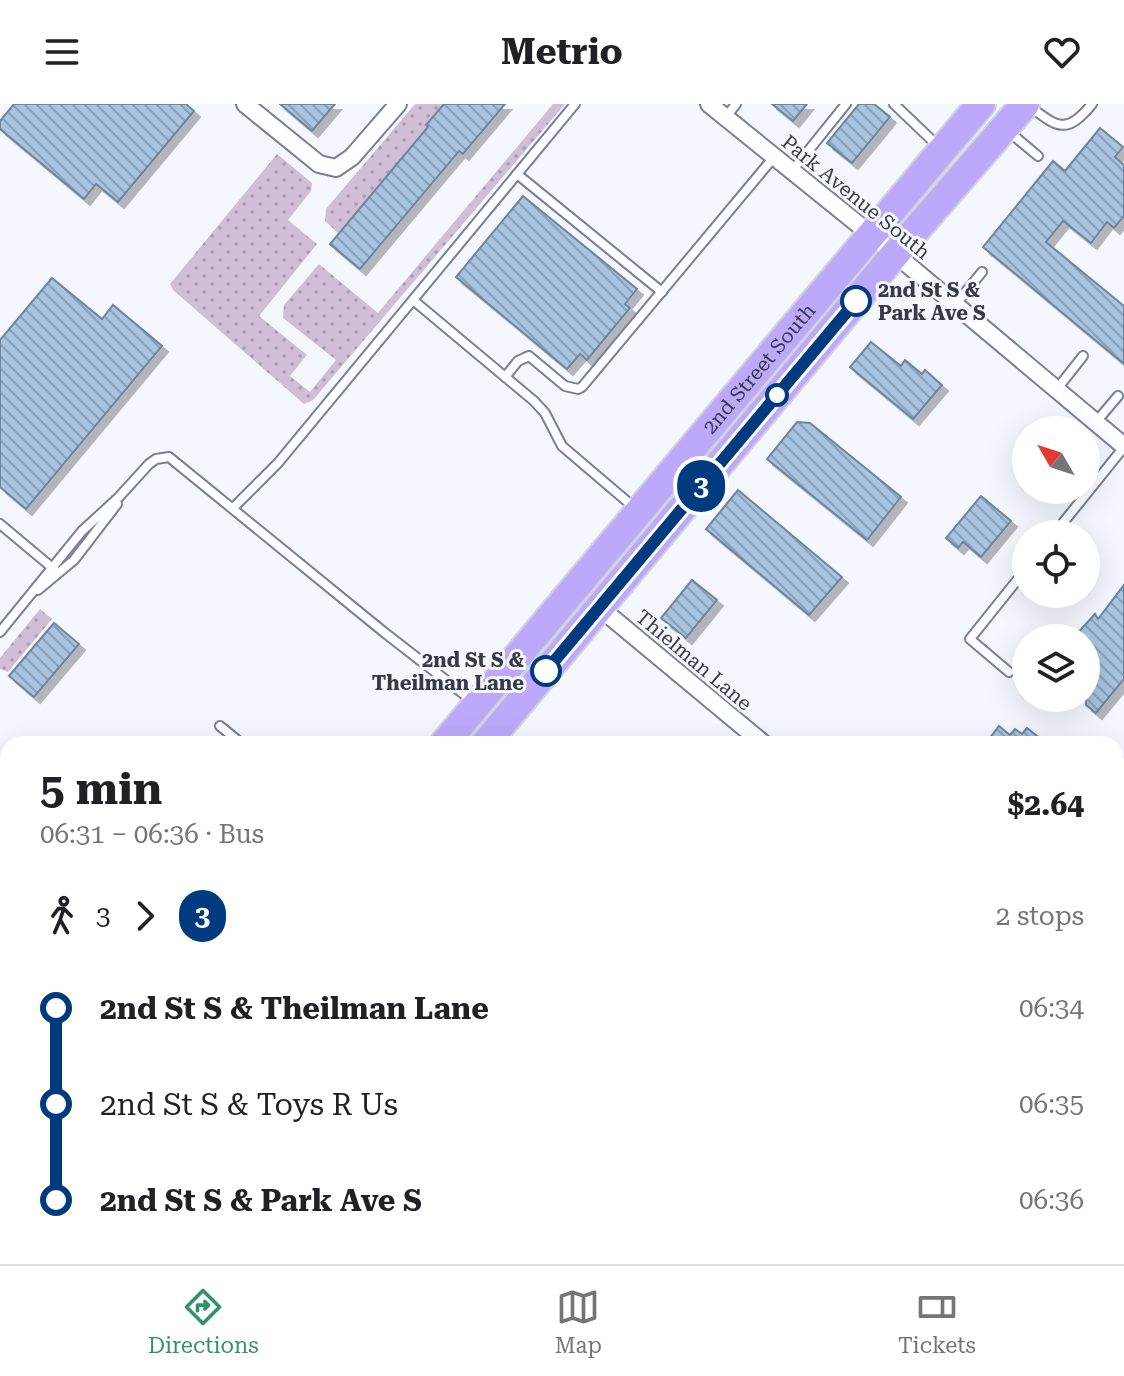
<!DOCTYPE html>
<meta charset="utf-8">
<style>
body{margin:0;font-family:"Roboto Serif",serif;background:#f2f2f2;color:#202124;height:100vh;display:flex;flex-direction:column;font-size:30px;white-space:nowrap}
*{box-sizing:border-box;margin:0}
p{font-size:26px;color:#757577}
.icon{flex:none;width:44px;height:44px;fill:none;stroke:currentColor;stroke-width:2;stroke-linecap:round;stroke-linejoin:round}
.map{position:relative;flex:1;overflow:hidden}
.drawer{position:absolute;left:0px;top:632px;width:1124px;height:528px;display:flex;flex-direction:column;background:#fff;border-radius:24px 24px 0 0;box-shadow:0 8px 32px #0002}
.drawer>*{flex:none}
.badge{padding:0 16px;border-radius:26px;font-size:28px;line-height:52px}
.needle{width:52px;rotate:309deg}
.buttons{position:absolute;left:1012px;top:312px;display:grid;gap:16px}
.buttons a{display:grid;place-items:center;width:88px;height:88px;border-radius:50%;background:#fff;box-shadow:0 8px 32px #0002;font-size:40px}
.map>.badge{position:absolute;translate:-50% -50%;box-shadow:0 0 0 4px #fff}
.legs{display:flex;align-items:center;gap:12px;height:88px;padding:0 40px;font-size:26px}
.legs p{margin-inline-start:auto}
.headline{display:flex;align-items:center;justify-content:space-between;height:136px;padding:0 40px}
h1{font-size:44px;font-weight:700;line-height:60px}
ul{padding:0 40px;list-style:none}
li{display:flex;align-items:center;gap:28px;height:96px;font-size:30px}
li i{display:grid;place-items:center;width:12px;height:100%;margin:0 10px;background:currentColor}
li i::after{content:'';width:20px;height:20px;margin:-10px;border:6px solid;border-radius:50%;background:#fff}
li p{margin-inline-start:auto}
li:first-child i{background:linear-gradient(#0000 50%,currentColor 0)}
li:last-child i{background:linear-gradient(currentColor 50%,#0000 0)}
header{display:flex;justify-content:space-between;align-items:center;height:104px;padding:0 40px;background:#fff;font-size:36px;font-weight:700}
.tabs{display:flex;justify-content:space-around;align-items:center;height:112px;border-top:2px solid #e0e0e0;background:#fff;font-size:22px;color:#757577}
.tabs a{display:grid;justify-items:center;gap:4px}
.tabs .active{color:#31926b}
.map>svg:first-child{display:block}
.grass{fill:url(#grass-dots)}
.building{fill:url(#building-back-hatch);stroke:#6d859f;stroke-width:2;filter:url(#shadow)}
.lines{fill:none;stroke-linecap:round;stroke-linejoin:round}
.lane-casing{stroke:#767f9e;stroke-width:12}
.street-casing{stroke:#767f9e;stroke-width:20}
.secondary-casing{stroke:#767f9e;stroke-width:26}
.highway-casing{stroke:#d3d4d7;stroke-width:32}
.path{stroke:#9c9ea8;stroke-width:3;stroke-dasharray:4 4;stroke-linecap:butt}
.lane{stroke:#fff;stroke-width:8}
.street{stroke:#fff;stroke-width:16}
.secondary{stroke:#fff;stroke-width:22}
.highway{stroke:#bda9fb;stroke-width:28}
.line-1-casing{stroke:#fff;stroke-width:18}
.line-1{stroke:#003b80;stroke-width:12}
.stop-1-dot{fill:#fff;stroke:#003b80;stroke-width:4}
.labels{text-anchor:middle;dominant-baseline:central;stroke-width:6;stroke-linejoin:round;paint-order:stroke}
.street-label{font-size:20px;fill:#373a48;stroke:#f5f7fe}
.stop-label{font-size:20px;font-weight:bold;fill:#373a48;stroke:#f5f7fe;text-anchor:start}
</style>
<header><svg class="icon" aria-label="menu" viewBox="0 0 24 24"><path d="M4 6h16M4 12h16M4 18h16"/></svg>Metrio<svg class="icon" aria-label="heart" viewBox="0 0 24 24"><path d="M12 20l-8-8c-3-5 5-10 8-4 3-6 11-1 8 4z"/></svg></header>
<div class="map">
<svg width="1124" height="1160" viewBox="0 0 1124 1160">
<defs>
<pattern id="grass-dots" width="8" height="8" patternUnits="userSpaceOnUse" patternTransform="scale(2)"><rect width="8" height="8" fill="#cfbed6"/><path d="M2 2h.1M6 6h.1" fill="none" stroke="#a99bb0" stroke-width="1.8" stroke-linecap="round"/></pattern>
<pattern id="building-back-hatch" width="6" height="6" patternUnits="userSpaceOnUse" patternTransform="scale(2)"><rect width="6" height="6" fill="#a8c4e1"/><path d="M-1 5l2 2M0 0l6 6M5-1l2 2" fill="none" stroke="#8aa0b8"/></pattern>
<filter id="shadow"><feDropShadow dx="6" dy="6" stdDeviation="0" flood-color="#0004"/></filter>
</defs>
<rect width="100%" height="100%" fill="#f5f7fe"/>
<g class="grass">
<path d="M415,0H444L428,23L339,130L325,117L326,105Z"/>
<path d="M553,0H565L313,296L304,300L173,186L170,180L277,50L312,79L311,87L288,116L317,140L259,212L307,251L290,272L310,288L336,256L283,214L284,201L319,160L378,209Z"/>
<path d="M40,505L52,515L8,568L0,565V554Z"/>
<path d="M1116,650L1124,652V1024L1116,1028Z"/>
<path d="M662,1152H930L922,1160H655Z"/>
</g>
<g class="building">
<path d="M14,0H186L194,7L118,98L96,80L84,95L0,25V17Z"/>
<path d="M280,0H335L312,27Z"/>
<path d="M444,0H505L463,50L459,47L360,165L330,140L428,23L426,21Z"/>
<path d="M772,0H807L793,17Z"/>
<path d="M859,0H874L890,13L852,59L827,39Z"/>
<path d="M1100,24L1123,43L1115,53L1124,61V112L1114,124L1107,118L1091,139L1063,117L1046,138L1124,202V260L983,143L1053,57L1065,67Z"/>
<path d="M523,92L637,185L625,200L630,204L587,256L580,250L567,265L456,173Z"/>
<path d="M52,174L102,215L113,201L162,242L26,405L0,383V236Z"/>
<path d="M871,238L901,262L905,256L922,270L925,266L942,281L913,315L850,263Z"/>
<path d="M797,318L810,319L901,393L867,436L767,355Z"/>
<path d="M738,386L842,473L809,511L706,425Z"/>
<path d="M981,392L1011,417L981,453L963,438L958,444L946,434Z"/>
<path d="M692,476L717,496L686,534L661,514Z"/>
<path d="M1124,481V575L1096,609L1086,601V534H1073L1095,510L1098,515Z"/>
<path d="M54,519L79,540L34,593L9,572Z"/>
<path d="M999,622L1010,631L1015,625L1022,630L1027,624L1047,640H985Z"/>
</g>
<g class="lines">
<defs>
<g id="lane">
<path d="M894,0L940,44"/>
<path d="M1028,1C1057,23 1066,32 1092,0"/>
<path d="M726,13L736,0"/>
<path d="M1008,27L1038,52"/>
<path d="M792,67L846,0"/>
<path d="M517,70L662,188"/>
<path d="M413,196L534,297L545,309L562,342L636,405"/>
<path d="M955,201L982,168"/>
<path d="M505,273L518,257L529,252L565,282L578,285L582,283L774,53"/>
<path d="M1057,285L1083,252"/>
<path d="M1096,318L1118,292"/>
<path d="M233,404L278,359L575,0"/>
<path d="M0,420L55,466"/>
<path d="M1054,430L1124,343"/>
<path d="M38,486L74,456L117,400"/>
<path d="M0,528L82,427L118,394L149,360L156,355L169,353L385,529L474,598"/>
<path d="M1009,568L970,535L1026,465"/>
<path d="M220,622L242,640"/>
<path d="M0,731L8,738"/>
<path d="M0,977L8,983"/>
<path d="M234,1152L244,1160"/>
<path d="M370,1160L377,1152"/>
</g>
<g id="street">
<path d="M245,0L319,60L336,64L352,53L398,0"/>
<path d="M709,0L895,150L1124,342"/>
<path d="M599,503L764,640"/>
<path d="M1116,1124L1124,1118"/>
<path d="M583,1152L593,1160"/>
<path d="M1065,1160L1076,1152"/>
</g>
<path id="secondary" d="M0,674L8,681"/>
<g id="highway">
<path id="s1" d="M444,640L981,0"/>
<path d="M485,640L895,150L1025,0"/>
<path d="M7,1160L14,1152"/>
<path d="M47,1160L54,1152"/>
</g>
</defs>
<use href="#lane" class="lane-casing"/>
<use href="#street" class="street-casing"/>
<use href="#secondary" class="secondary-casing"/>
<use href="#highway" class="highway-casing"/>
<path class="path" d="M558,1152L567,1160"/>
<use href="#lane" class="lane"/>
<use href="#street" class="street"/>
<use href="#secondary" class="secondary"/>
<use href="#highway" class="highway"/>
</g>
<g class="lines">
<defs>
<path id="line-1" d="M546,567L856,197"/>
</defs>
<use href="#line-1" class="line-1-casing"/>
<use href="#line-1" class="line-1"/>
</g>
<g class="stop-1-dot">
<circle cx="856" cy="197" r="14"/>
<circle cx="777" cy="291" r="10"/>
<circle cx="546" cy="567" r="14"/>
</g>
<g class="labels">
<g class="street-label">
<text transform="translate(856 93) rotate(39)">Park Avenue South</text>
<text stroke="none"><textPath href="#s1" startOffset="490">2nd Street South</textPath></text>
<text transform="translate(694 556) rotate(40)">Thielman Lane</text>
</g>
<g class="stop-label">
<text x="878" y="186">2nd St S &amp;<tspan x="878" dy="23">Park Ave S</tspan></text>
<text x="524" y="556" text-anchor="end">2nd St S &amp;<tspan x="524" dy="23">Theilman Lane</tspan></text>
</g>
</g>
</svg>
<div class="buttons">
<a><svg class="needle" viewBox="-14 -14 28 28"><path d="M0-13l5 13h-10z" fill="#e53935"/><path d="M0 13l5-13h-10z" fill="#757577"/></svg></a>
<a><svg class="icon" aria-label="locate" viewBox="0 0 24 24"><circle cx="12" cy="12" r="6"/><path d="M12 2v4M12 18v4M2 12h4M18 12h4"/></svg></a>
<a><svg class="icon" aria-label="layers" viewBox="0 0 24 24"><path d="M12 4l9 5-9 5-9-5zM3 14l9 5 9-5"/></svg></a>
</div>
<b class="badge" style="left:701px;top:382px;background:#003b80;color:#fff">3</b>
<section class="drawer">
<div class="headline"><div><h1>5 min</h1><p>06:31 – 06:36 · Bus</p></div><b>$2.64</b></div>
<div class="legs"><svg class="icon" aria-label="walk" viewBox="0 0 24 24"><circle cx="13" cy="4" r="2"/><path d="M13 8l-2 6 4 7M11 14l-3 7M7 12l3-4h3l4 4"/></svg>3<svg class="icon" aria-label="forward" viewBox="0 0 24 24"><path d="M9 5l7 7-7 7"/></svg><b class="badge" style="background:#003b80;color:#fff">3</b><p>2 stops</p></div>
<ul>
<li><i style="color:#003b80"></i><b>2nd St S &amp; Theilman Lane</b><p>06:34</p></li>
<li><i style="color:#003b80"></i><span>2nd St S &amp; Toys R Us</span><p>06:35</p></li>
<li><i style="color:#003b80"></i><b>2nd St S &amp; Park Ave S</b><p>06:36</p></li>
</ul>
</section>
</div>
<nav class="tabs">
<a class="active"><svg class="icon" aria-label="directions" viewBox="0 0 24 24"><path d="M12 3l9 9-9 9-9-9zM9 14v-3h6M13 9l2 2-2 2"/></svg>Directions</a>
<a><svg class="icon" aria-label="map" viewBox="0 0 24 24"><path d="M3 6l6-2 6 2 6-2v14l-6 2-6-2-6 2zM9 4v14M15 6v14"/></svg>Map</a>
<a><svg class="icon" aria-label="tickets" viewBox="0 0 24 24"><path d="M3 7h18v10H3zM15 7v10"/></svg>Tickets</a>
</nav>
